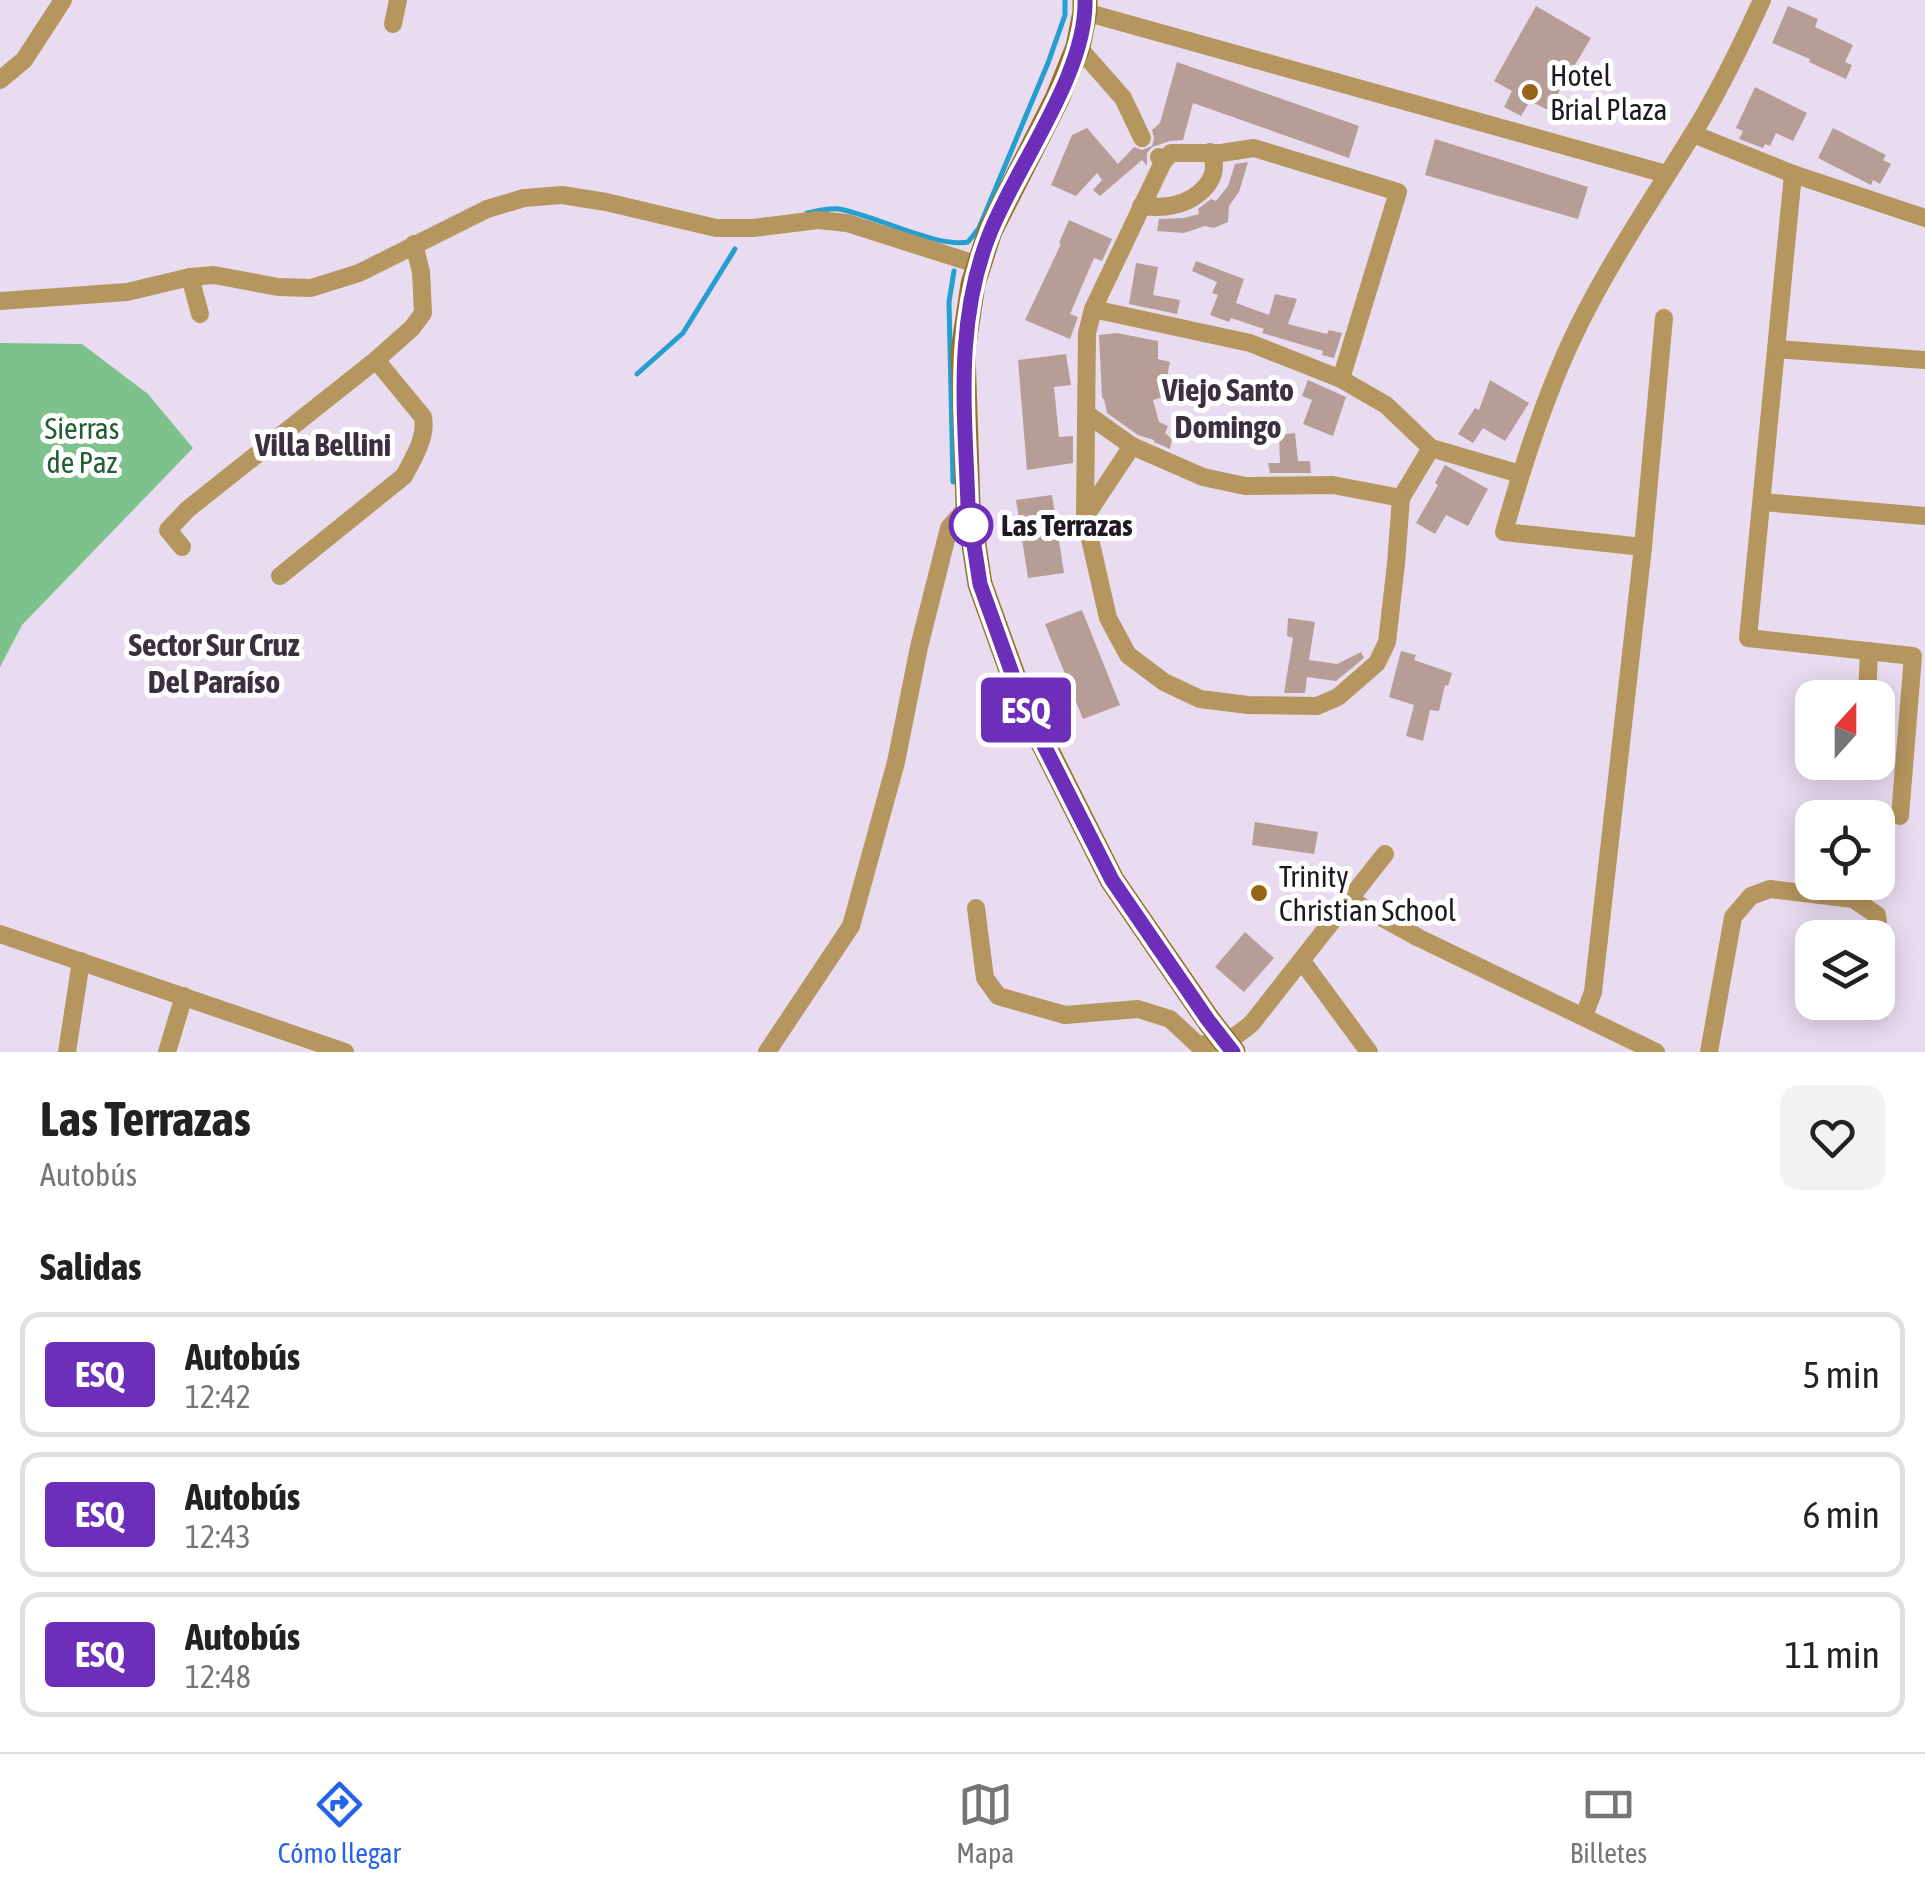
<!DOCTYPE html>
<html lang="es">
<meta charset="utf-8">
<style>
body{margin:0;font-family:"Asap Condensed",sans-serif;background:#f2f2f2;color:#222;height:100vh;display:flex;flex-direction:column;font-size:38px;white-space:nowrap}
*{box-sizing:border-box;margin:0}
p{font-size:32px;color:#767676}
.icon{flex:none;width:55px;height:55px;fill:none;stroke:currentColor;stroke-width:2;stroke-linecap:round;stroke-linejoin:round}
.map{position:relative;height:1052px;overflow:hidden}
.sheet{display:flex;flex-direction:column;background:#fff;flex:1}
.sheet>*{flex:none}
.badge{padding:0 20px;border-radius:8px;font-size:35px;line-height:65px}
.needle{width:65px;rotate:21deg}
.buttons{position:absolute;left:1795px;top:680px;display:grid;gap:20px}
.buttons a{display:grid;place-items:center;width:100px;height:100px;border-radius:20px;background:#fff;box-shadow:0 5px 25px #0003;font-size:50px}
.map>.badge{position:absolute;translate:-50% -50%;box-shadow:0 0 0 5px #fff}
h2{padding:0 40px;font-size:38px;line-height:90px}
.round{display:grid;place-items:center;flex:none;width:105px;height:105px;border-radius:20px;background:#f2f2f2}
.overview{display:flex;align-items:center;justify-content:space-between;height:170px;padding:0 40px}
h1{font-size:48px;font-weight:700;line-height:75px}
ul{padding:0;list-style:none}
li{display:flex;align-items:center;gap:30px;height:125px;margin:0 20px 15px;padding:0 20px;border:5px solid #e0e0e0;border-radius:20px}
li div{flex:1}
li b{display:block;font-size:38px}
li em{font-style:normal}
li .badge{min-width:110px;font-weight:700;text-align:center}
.menu{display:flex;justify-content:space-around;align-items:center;height:140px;border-top:2px solid #e0e0e0;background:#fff;font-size:28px;color:#767676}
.menu a{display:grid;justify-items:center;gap:5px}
.menu .current{color:#2563eb}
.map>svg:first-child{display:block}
.green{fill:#7dc28d}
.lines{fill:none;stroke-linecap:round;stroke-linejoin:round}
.stream{stroke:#249fcf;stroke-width:5}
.building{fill:#b69d96}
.street{stroke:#b5965e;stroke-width:18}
.secondary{stroke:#967229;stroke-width:25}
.line-casing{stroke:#fff;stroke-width:22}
.line{stroke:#6d2fba;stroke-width:15}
.poi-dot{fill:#966417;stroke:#fff;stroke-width:4}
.stop-dot{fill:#fff;stroke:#6d2fba;stroke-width:5}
.labels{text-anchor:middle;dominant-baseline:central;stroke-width:10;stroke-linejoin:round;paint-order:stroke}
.poi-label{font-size:30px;fill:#1f1a21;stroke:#fff;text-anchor:start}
.park-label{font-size:30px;fill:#235e35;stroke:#fff}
.stop-label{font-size:30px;font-weight:bold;fill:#1f1a21;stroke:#fff;text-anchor:start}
.neighbourhood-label{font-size:32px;font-weight:bold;fill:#3b3040;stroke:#fff}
</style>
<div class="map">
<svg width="1925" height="1052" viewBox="0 0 1925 1052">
<rect width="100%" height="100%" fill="#eadcf0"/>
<path class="green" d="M0,343L82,344L148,394L193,448L22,625L0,667Z"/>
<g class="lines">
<g class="stream">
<path d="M807,213C817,211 829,208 839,209C874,215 936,248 968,242L979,228L1048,63L1065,15V0"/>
<path d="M637,374L683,333L735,249"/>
<path d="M953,482L949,302L954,271"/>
</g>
</g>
<g class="building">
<path d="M1536,6L1591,38L1548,110L1530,101L1521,116L1504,107L1512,91L1494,81Z"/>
<path d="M1788,6L1818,19L1815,27L1853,45L1845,62L1852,65L1846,79L1809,62L1810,59L1772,43Z"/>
<path d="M1177,62L1359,126L1349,158L1193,103L1183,140L1170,141L1152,147L1147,153V166L1142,160L1100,196L1093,190L1102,180L1097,173L1076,196L1051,185L1072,135L1087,128L1118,164L1134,147L1142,150L1152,146L1154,138L1152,130L1160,123Z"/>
<path d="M1755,87L1807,113L1793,141L1776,133L1770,146L1765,144L1763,148L1739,139L1743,131L1736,128Z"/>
<path d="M1833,128L1886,155L1883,160L1891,164L1880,184L1873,180L1871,185L1818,158Z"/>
<path d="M1435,139L1588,187L1578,219L1425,175Z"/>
<path d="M1248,162L1239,192L1229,206L1228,222L1214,228L1205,226L1184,233L1157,231L1159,219L1184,218L1199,214L1198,209L1211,199L1216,201L1228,186L1235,164Z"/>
<path d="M1069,220L1112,239L1102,261L1094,258L1070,314L1078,317L1070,339L1025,320L1061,244L1059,243Z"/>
<path d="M1196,261L1244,279L1236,303L1269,315L1275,294L1297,299L1288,324L1327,334L1329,330L1342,333L1334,358L1322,355L1323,351L1262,333L1264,329L1231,318L1229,322L1210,315L1218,295L1212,293L1217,282L1192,271Z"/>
<path d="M1136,263L1158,267L1153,295L1180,300L1177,314L1129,304Z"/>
<path d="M1117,333L1158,341V359L1170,362L1163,397L1153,400L1159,422L1168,426L1165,433L1172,439L1170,449L1154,442V440L1138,435L1107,413L1104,399L1102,398L1099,335Z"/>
<path d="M1066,354L1071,385L1054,387L1059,437L1073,436V463L1027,470L1018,360Z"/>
<path d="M1308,380L1346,397L1333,436L1303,424L1312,400L1302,396Z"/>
<path d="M1490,380L1529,403L1505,441L1483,428L1473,443L1458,434L1475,408L1479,410Z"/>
<path d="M1295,433L1298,461H1310L1311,473H1270L1268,463H1280L1279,435Z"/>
<path d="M1445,465L1488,489L1468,526L1446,515L1435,534L1416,523L1438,485L1435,483Z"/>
<path d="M1052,495L1064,573L1028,578L1016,500Z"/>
<path d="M1082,610L1120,705L1083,719L1045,624Z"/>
<path d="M1288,618L1315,622L1309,660L1337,664L1361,652L1364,658L1336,681L1307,677L1305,693H1284L1293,638L1287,636Z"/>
<path d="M1401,651L1416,655L1414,660L1452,673L1448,686L1445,685L1439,711L1430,710L1423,741L1406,736L1414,705L1389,697Z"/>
<path d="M1255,822L1318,832L1314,854L1252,845Z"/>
<path d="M1245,932L1274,958L1244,992L1215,967Z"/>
</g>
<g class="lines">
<g class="street">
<path d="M1085,12L1666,174"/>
<path d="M393,24L398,0"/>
<path d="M1078,47L1123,98L1142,138"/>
<path d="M0,80L24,60L63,0"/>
<path d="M1693,134L1793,174L1748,638L1913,656L1900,816"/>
<path d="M1159,157L1163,162L1093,309L1087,333L1085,517L1108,618L1128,655L1164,682L1200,699L1248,705L1317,706L1338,697L1377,663L1387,642L1396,564L1401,498L1431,448"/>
<path d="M1163,162L1171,153H1221L1254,148L1398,192L1341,379"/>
<path d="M1793,174L1925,218"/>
<path d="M1141,206C1152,207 1163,208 1174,205C1198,200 1224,177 1210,152"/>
<path d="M190,277L200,314"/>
<path d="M0,301L127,292L190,277L214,275L278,287L311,288L359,273L487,209L524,198L562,195L606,202L716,228H753L818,220L847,223L979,265"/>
<path d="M1093,309L1250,343L1341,379L1386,405L1431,448L1520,474"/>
<path d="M1776,349L1925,360"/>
<path d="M1087,414L1132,446L1203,477L1245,486L1333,485L1401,498"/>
<path d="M1762,502L1925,516"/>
<path d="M1085,517L1132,446"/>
<path d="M182,547L168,530L188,509L376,360L412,328L423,313L421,272L414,244"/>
<path d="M1643,547L1504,532C1523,464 1545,395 1576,331C1609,263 1652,200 1692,135C1719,92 1741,46 1762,0"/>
<path d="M280,576L404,476C413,459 427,437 423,417L376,360"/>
<path d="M1867,698L1869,651"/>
<path d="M1350,900L1419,938L1656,1052"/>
<path d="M976,908L985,978L998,996L1065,1015L1138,1009L1170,1019L1198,1045C1224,1042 1232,1041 1252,1023L1385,854"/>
<path d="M0,934L345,1052"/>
<path d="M1302,961L1369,1052"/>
<path d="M1867,1006V1002"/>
<path d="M1584,1016L1593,992L1643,547L1664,318"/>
<path d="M67,1052L81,961"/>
<path d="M167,1052L184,996"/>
<path d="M767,1052L851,926L896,762L919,647L949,528L968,506"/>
<path d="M1709,1052L1733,917L1751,896L1770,889L1853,899L1877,915L1879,931L1878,942"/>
</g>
<path class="secondary" d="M1085,0V12L1078,47L1057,99L990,231L973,284L963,351L968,506L980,584L1023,703L1112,880L1209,1021L1233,1052"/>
</g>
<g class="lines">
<defs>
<path id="line" d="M1085,0C1087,73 1017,165 990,233C954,323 965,412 968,506L980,584L1023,704L1112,880L1208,1020L1233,1052"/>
</defs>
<use href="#line" class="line-casing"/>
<use href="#line" class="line"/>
</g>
<g class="poi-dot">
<circle cx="1530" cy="92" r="10"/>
<circle cx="1259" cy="893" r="10"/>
</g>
<circle class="stop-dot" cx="971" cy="525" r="20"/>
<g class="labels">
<g class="poi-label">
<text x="1550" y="75">Hotel<tspan x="1550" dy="34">Brial Plaza</tspan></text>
<text x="1279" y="876">Trinity<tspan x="1279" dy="34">Christian School</tspan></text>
</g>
<g class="park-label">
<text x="82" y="428">Sierras<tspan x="82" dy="34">de Paz</tspan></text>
</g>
<g class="stop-label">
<text x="1001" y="525">Las Terrazas</text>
</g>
<g class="neighbourhood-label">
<text x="1228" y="389">Viejo Santo<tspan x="1228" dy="37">Domingo</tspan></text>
<text x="323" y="444">Villa Bellini</text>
<text x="214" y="644">Sector Sur Cruz<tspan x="214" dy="37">Del Paraíso</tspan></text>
</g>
</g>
</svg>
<div class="buttons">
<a><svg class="needle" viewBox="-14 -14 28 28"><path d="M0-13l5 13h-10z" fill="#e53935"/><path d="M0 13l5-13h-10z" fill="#767676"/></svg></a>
<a><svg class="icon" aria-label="locate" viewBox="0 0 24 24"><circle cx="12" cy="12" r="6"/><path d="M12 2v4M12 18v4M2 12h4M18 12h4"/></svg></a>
<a><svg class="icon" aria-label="layers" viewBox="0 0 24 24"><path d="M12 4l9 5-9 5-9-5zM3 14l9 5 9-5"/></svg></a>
</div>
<b class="badge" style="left:1026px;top:710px;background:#6d2fba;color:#fff">ESQ</b>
</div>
<section class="sheet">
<div class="overview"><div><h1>Las Terrazas</h1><p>Autobús</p></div><a class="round"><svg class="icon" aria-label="heart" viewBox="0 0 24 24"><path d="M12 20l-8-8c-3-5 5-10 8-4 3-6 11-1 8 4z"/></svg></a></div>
<h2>Salidas</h2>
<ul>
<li><span class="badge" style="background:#6d2fba;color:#fff">ESQ</span><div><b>Autobús</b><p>12:42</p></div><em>5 min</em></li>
<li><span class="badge" style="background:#6d2fba;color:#fff">ESQ</span><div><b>Autobús</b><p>12:43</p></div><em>6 min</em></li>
<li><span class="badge" style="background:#6d2fba;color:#fff">ESQ</span><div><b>Autobús</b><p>12:48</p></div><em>11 min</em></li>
</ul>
</section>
<nav class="menu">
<a class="current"><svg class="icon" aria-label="directions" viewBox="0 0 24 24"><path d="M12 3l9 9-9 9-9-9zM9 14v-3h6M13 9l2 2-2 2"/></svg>Cómo llegar</a>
<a><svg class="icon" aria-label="map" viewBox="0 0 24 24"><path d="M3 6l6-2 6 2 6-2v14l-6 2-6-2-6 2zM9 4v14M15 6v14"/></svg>Mapa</a>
<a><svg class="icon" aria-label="tickets" viewBox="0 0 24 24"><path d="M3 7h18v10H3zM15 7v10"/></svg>Billetes</a>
</nav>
